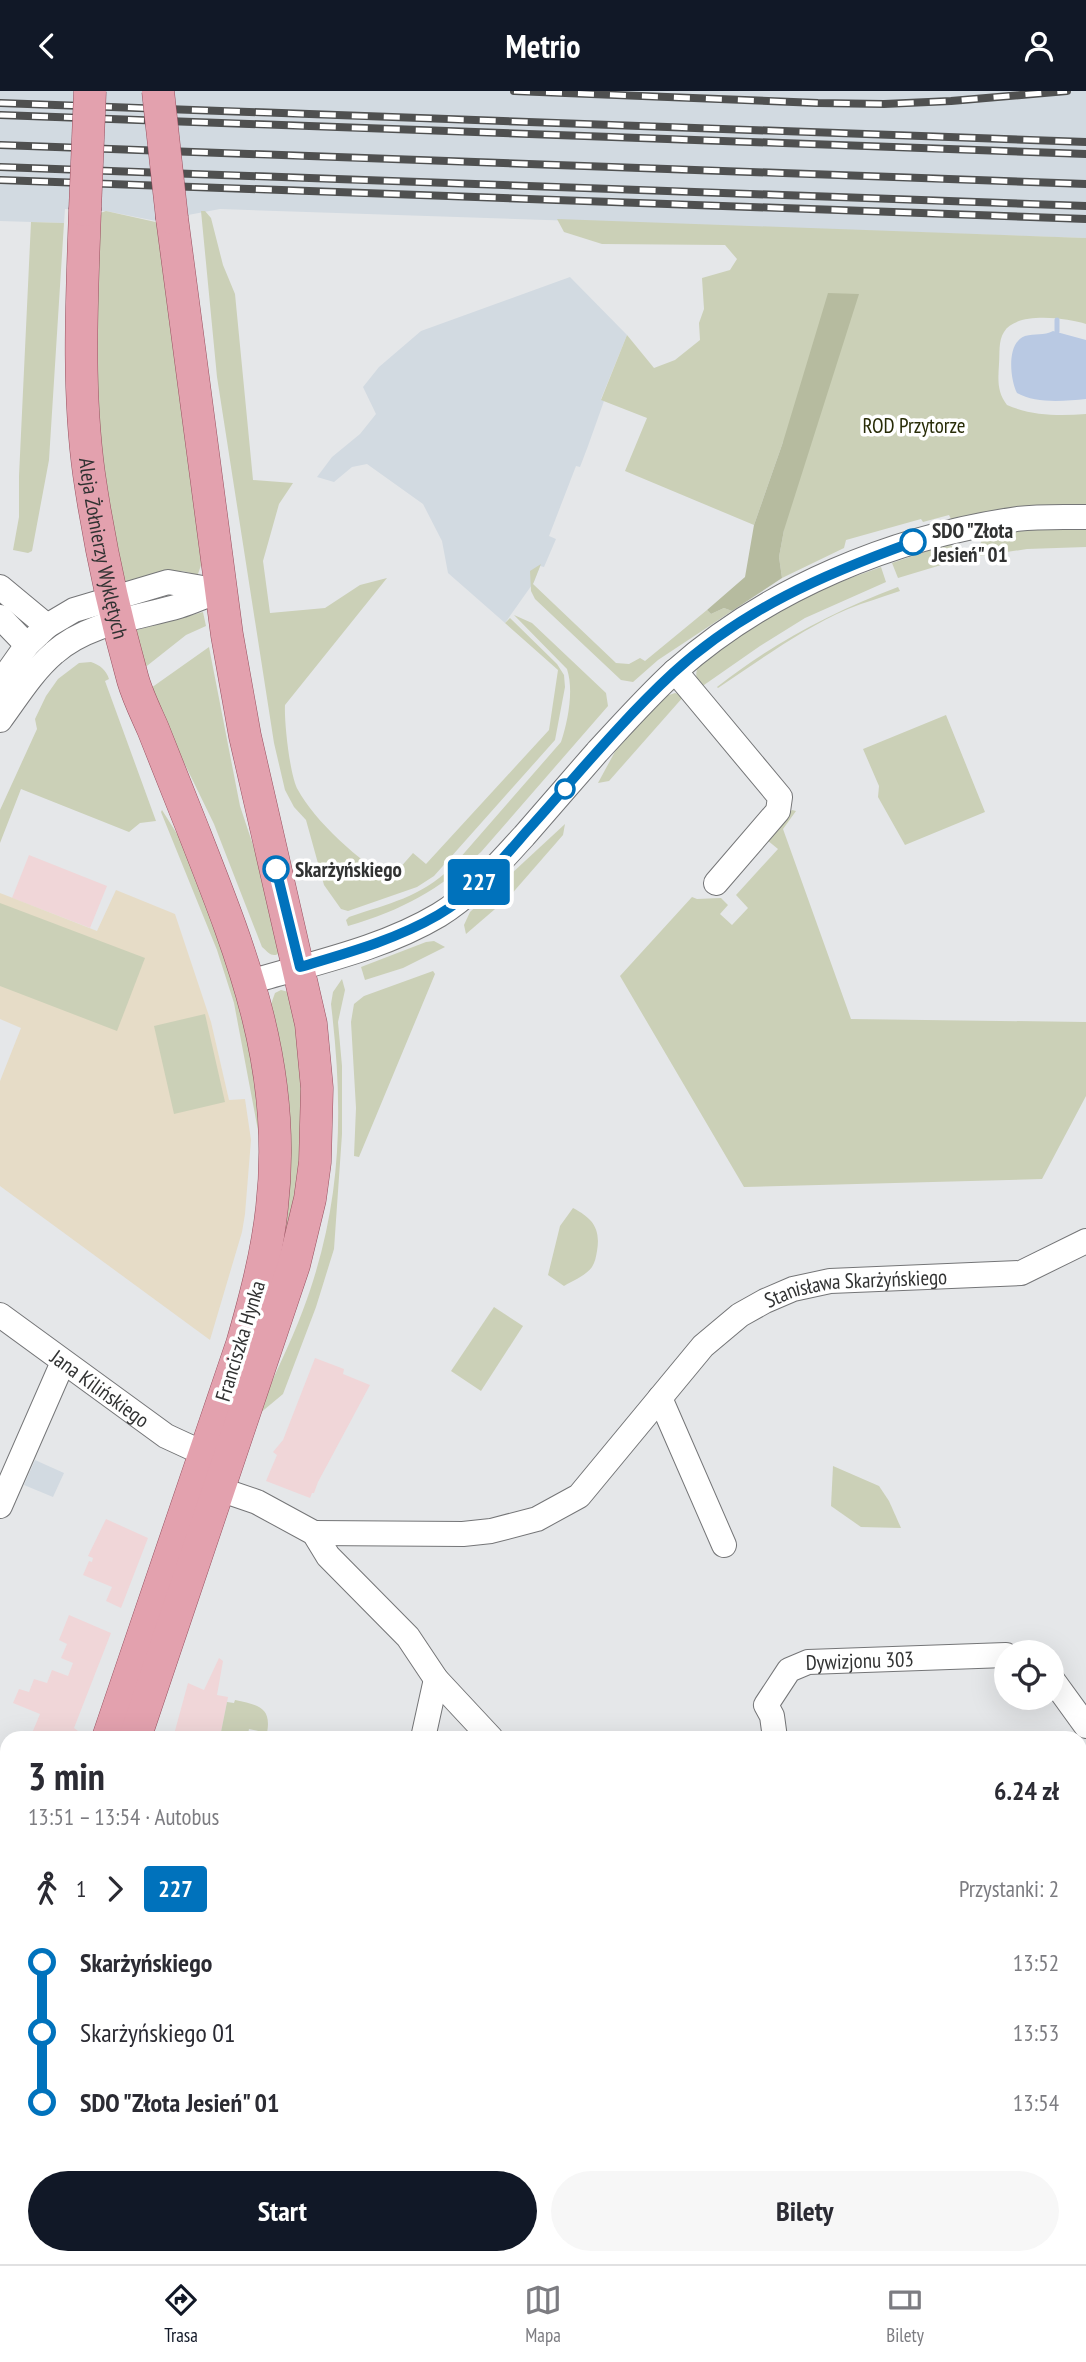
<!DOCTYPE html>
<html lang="pl">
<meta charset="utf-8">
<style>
body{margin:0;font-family:"PT Sans Narrow",sans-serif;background:#f7f7f7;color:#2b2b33;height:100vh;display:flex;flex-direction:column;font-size:26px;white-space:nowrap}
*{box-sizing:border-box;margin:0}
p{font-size:23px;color:#7c7c81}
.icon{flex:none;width:38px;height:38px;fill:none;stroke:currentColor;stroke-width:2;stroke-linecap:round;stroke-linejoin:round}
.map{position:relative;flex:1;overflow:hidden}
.drawer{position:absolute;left:0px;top:1640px;width:1087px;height:534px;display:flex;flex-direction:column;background:#fff;border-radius:21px 21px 0 0;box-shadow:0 7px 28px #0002}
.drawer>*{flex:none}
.badge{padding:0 14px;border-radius:5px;font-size:24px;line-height:46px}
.fabs{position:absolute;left:994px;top:1549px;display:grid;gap:14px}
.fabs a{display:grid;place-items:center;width:70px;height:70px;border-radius:50%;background:#fff;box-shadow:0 7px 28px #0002;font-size:35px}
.map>.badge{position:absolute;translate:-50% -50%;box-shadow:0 0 0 4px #fff}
.legs{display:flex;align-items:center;gap:10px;height:77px;padding:0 28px;font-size:23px}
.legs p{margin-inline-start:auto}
.summary{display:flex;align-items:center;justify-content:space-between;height:119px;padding:0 28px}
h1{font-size:38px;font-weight:700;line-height:52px}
.action{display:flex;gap:14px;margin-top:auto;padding:14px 28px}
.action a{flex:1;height:80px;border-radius:42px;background:#111827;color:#fff;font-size:28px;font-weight:700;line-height:80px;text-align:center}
.action a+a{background:#f7f7f7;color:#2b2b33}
ul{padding:0 28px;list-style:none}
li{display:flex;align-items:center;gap:24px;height:70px;font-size:26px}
li i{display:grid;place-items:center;width:10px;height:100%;margin:0 9px;background:currentColor}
li i::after{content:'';width:18px;height:18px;margin:-9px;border:5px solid;border-radius:50%;background:#fff}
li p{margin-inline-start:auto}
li:first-child i{background:linear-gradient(#0000 50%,currentColor 0)}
li:last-child i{background:linear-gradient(currentColor 50%,#0000 0)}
header{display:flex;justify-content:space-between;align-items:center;height:91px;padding:0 28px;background:#111827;color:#fff;font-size:32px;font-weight:700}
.tab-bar{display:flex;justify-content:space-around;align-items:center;height:98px;border-top:2px solid #e1e1e2;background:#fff;font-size:19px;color:#7c7c81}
.tab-bar a{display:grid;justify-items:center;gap:4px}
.tab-bar .selected{color:#111827}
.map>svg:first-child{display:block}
.commercial{fill:#f0d6d8}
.built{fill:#d2dae1}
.education{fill:#e6dcc7}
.green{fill:#cbd0b7}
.forest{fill:#b6bb9f}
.water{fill:#b9c9e3}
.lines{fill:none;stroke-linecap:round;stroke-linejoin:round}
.stream{stroke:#b9c9e3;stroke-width:5}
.minor-casing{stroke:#747577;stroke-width:26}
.major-casing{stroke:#985160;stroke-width:33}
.minor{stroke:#fff;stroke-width:24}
.major{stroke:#e3a1ae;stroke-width:32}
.rail-casing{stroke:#4f5050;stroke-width:8}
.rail{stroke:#fff;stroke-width:5;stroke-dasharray:16;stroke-linecap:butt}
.major-bridge-casing{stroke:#985160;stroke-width:33;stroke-linecap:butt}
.major-bridge{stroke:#e3a1ae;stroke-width:32}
.line-1-casing{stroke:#fff;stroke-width:16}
.line-1{stroke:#0072bc;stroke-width:10}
.stop-1-dot{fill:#fff;stroke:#0072bc;stroke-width:3.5}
.labels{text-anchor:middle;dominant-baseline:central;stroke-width:7;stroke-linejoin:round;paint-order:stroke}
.park-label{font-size:21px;fill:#282c07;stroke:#fff}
.stop-label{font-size:21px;font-weight:bold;fill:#313232;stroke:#fff;text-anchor:start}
.street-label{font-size:21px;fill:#313232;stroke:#fff}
</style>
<header><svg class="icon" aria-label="back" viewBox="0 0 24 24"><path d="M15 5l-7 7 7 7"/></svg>Metrio<svg class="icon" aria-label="person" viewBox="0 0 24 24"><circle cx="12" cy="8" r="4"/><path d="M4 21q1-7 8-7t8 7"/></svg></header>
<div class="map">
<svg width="1086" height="2173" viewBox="0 0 1086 2173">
<rect width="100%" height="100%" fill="#e5e7e9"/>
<g class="commercial">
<path d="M29,764L107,795L90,837L12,807Z"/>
<path d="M315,1267L344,1278L343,1283L370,1294L318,1391L314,1402H312L310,1407L266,1390L277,1364L273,1361L283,1349Z"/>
<path d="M106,1428L148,1447L121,1517L106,1510L112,1496L83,1484L89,1470L92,1471L93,1467L88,1465Z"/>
<path d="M69,1524L111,1542L74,1637L78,1640L75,1647H30L40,1623L13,1612L19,1598L29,1601L34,1588L47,1592L52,1579L68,1585L73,1572L61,1567L67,1553L59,1549Z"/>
<path d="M219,1567L223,1570L217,1604L228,1606L221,1641L247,1647H173L188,1592L204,1599Z"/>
<path d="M7,1726V1809L0,1827V1742Z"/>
</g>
<g class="built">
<path d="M0,0H1086V147L220,118L156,130L106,120L65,118L64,132L0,130Z"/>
<path d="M570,186L627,244L601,308L604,310L588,355L580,376L576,375L549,445L556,448L544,476L540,475L534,491L505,532L448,482L442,450L423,413L367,373L352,376L334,391L317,386L332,366L360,343L376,323L363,296L379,276L421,240Z"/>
<path d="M35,1369L64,1382L53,1406L24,1394Z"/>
</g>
<g class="education">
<path d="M116,799L175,823L211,931L229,1009L245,1008L251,1049L245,1123L242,1141L210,1249L0,1095V990L21,937L0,928V802L97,840Z"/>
<path d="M1080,1711L1086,1715V1825L1080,1826Z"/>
</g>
<g class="green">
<path d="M106,120L160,132L202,471L197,486C179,471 143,488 122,493C110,427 98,362 96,295C94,237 98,180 100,122Z"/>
<path d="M201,120H205L211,127L223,174L235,203L253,389L293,392L279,413L263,470L270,522L325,517L360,494L387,487L285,614C284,631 290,686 298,699C314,729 361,773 391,787L413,762L426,773L549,639L558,579L505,532L510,527L557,573L564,584L565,596L555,649L434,785L417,796L348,820L341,818L324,794L306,729L294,716L285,699L274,652L217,286Z"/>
<path d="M557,128L1086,147V233C1067,227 1016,220 1004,241C998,250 1000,263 999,273C998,289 997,301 1007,314C1033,325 1059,325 1086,323V413L1004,418L951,428L949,424L923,431L921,428L846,449L844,457L782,487L779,466L784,439L783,351L754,434L625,380L647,327L601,309L627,244L654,277L675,269L700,249L699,232L704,218L702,187L730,179L737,168L725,154L602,153L564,141Z"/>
<path d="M31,131L64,132L49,369L32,460L28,462L13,459L19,426V385Z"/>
<path d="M1086,437V456L1027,458L980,465L978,460L982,448C999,437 1063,438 1086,437Z"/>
<path d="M948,453L956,457L961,468L898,487L892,472Z"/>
<path d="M541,473L533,493L616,572L629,573L640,567L645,570L707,519L711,523L724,517L732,520L658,569L633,591L621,589L535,508L531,500L530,480Z"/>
<path d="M881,476L886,491L805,527L760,555L704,594L700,596C696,590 695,582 698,576C725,555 752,535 782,518C813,500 848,488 881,476Z"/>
<path d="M898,496L900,500C883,506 865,511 848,518C802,538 760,569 718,597L717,596C775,551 830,522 898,496Z"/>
<path d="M203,521L206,535L186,544L143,578L133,540Z"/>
<path d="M514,524L532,532L606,602L608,615L481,761C438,799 403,819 348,835L346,829L349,826C390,812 419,807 452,776L561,651C568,630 574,599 567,578Z"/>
<path d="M209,556L240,715L255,760L280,862C272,867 269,862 262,856L214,733L157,616L151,597Z"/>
<path d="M91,571C100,574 106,579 109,588L105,590L156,730L140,732L129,741L21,698L0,752V719L37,638L35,628L46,605L58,588L79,572Z"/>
<path d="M675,602L684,605L609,690L598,692L618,655L666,605Z"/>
<path d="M946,624L985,721L905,754L878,706L879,695L863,658Z"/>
<path d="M162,719L184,754L224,855L259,996L260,1050L234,912L217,859L161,721Z"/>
<path d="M792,719L796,720L783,738L851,928L1086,931V1005L1042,1088L744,1096L620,885L692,806L697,808L721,807L728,814L720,823L732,834L748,817L736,804L778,758L767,749V745Z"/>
<path d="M565,733L563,744L509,806L466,843L464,834L470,821Z"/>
<path d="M0,812L145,867L117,940L0,895Z"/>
<path d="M434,850L445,856L403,877L365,889L361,876L426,851Z"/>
<path d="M433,880L435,883L359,1066L354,1065L356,1017L351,931L354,913L364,905Z"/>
<path d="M342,888L345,899L338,931L342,975V1043L334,1158L316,1216L283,1303L259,1323C271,1288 290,1255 303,1219C342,1115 344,1022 331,913L333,901Z"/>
<path d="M281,899L292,902L304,967V1066L289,1149L277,1170L270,916L275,902Z"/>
<path d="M205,923L225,1011L174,1023L154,935Z"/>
<path d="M573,1117C592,1127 601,1137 597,1160C596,1166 595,1171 592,1176C585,1185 574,1189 564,1195L548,1184L560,1135Z"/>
<path d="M494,1216L523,1235L481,1300L451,1280Z"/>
<path d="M833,1375L879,1395L889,1410L901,1437L861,1436L831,1415Z"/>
<path d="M235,1609C257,1614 272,1615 267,1642L249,1638L247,1647L221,1641L227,1611L234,1612Z"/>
<path d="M7,1996V2097L0,2095V2014Z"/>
</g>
<path class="forest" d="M828,202L859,203L784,439L779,466L782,487L732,520L724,517L711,523L707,519L745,486L754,434L783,351Z"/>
<path class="water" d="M1053,240L1086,249V308C1065,310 1036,313 1017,302C1010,288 1006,252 1025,245C1035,242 1044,245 1053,240Z"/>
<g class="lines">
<path class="stream" d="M1057,240V229"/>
<defs>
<g id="minor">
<path d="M0,496L47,535"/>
<path d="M0,526L27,554"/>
<path d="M675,580L780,706L778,720L716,792"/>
<path d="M0,609L10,578L27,554L47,535L74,519L168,491L220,500"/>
<path d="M0,629C17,606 32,581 54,562C87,532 138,527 179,515C193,511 206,504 220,500"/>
<path d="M250,891C313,872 382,858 439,824C472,804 498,773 524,745C548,717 573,689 597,661C622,634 647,606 674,581C768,497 894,446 1017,428C1040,425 1064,426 1086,426"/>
<path id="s1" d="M0,1224L166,1345L205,1363"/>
<path d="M660,1307L724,1454"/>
<path d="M219,1398L257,1411L314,1442L328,1465L408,1546L436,1588L491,1647"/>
<path d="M0,1415L63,1271"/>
<path id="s2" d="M314,1442L463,1443L491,1440L537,1428L579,1405L703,1255L740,1224L765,1210L793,1198L830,1190L1021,1182L1086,1150"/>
<path d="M1052,1588L1086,1635"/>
<path d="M423,1647L436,1588"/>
<path id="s3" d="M775,1647L772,1625L766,1614L789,1579L808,1571L1006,1564"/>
<path d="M619,2166L624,2173"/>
<path d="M1062,2166L1065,2173"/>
<path d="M882,2173V2166"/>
</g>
<g id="major">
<path id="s4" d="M85,119C82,206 77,296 89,383C99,452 114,521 133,589C138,606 146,622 153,638C166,671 179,704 192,736C242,863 288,976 272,1116C267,1163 255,1208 242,1253L108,1647"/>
<path d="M135,1647L294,1174L310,1108L315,1071L317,997L311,933L245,645L227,544L172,127"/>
<path d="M0,1965L7,1946"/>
<path d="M0,2142L7,2145"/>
<path d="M66,2166L85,2173"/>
</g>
</defs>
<use href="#minor" class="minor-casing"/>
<use href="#major" class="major-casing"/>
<use href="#minor" class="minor"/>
<use href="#major" class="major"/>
<defs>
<g id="rail">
<path d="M514,0L818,12L884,13L951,10L1067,0"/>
<path d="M0,12L1086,51"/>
<path d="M0,24L1086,63"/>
<path d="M0,54L1086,93"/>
<path d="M0,76L1086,115"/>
<path d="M0,89L1086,128"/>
</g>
</defs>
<use href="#rail" class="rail-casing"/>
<use href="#rail" class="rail"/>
<defs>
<g id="major-bridge">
<path d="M158,0L172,127"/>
<path d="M85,119L90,0"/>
</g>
</defs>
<use href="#major-bridge" class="major-bridge-casing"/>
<use href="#major-bridge" class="major-bridge"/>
</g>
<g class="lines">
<defs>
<path id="line-1" d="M276,778L300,876C347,862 395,849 438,824C473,804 500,771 526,741C574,688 620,631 673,582C743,518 825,483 913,451"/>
</defs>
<use href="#line-1" class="line-1-casing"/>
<use href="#line-1" class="line-1"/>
</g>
<g class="stop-1-dot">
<circle cx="913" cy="451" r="12"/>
<circle cx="565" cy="698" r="9"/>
<circle cx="276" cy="778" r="12"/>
</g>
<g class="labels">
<g class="park-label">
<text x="914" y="334">ROD Przytorze</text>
</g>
<g class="stop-label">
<text x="932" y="439">SDO "Złota<tspan x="932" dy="24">Jesień" 01</tspan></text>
<text x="295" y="778">Skarżyńskiego</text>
</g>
<g class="street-label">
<text stroke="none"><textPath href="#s4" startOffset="340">Aleja Żołnierzy Wyklętych</textPath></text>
<text stroke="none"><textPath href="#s2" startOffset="637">Stanisława Skarżyńskiego</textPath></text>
<text transform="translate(240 1250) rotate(-73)">Franciszka Hynka</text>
<text stroke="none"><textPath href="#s1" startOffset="124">Jana Kilińskiego</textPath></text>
<text stroke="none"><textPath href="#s3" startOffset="149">Dywizjonu 303</textPath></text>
</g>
</g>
</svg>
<div class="fabs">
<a><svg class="icon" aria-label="locate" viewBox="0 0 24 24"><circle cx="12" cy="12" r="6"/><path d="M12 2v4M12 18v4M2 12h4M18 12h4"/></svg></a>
</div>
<b class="badge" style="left:479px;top:791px;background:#0072bc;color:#fff">227</b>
<section class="drawer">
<div class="summary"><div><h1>3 min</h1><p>13:51 – 13:54 · Autobus</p></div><b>6.24 zł</b></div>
<div class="legs"><svg class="icon" aria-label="walk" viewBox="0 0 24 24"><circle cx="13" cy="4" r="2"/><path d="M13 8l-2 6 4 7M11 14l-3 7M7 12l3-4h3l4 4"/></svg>1<svg class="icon" aria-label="forward" viewBox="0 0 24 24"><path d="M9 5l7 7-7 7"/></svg><b class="badge" style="background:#0072bc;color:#fff">227</b><p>Przystanki: 2</p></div>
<ul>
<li><i style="color:#0072bc"></i><b>Skarżyńskiego</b><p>13:52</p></li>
<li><i style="color:#0072bc"></i><span>Skarżyńskiego 01</span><p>13:53</p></li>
<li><i style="color:#0072bc"></i><b>SDO &quot;Złota Jesień&quot; 01</b><p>13:54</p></li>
</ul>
<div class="action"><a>Start</a><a>Bilety</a></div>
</section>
</div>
<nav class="tab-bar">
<a class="selected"><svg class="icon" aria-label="directions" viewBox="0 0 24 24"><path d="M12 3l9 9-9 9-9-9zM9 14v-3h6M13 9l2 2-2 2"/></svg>Trasa</a>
<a><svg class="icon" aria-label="map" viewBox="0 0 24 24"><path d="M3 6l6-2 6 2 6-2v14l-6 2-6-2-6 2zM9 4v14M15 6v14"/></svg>Mapa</a>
<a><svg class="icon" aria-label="tickets" viewBox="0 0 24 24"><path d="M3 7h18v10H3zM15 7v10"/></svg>Bilety</a>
</nav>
